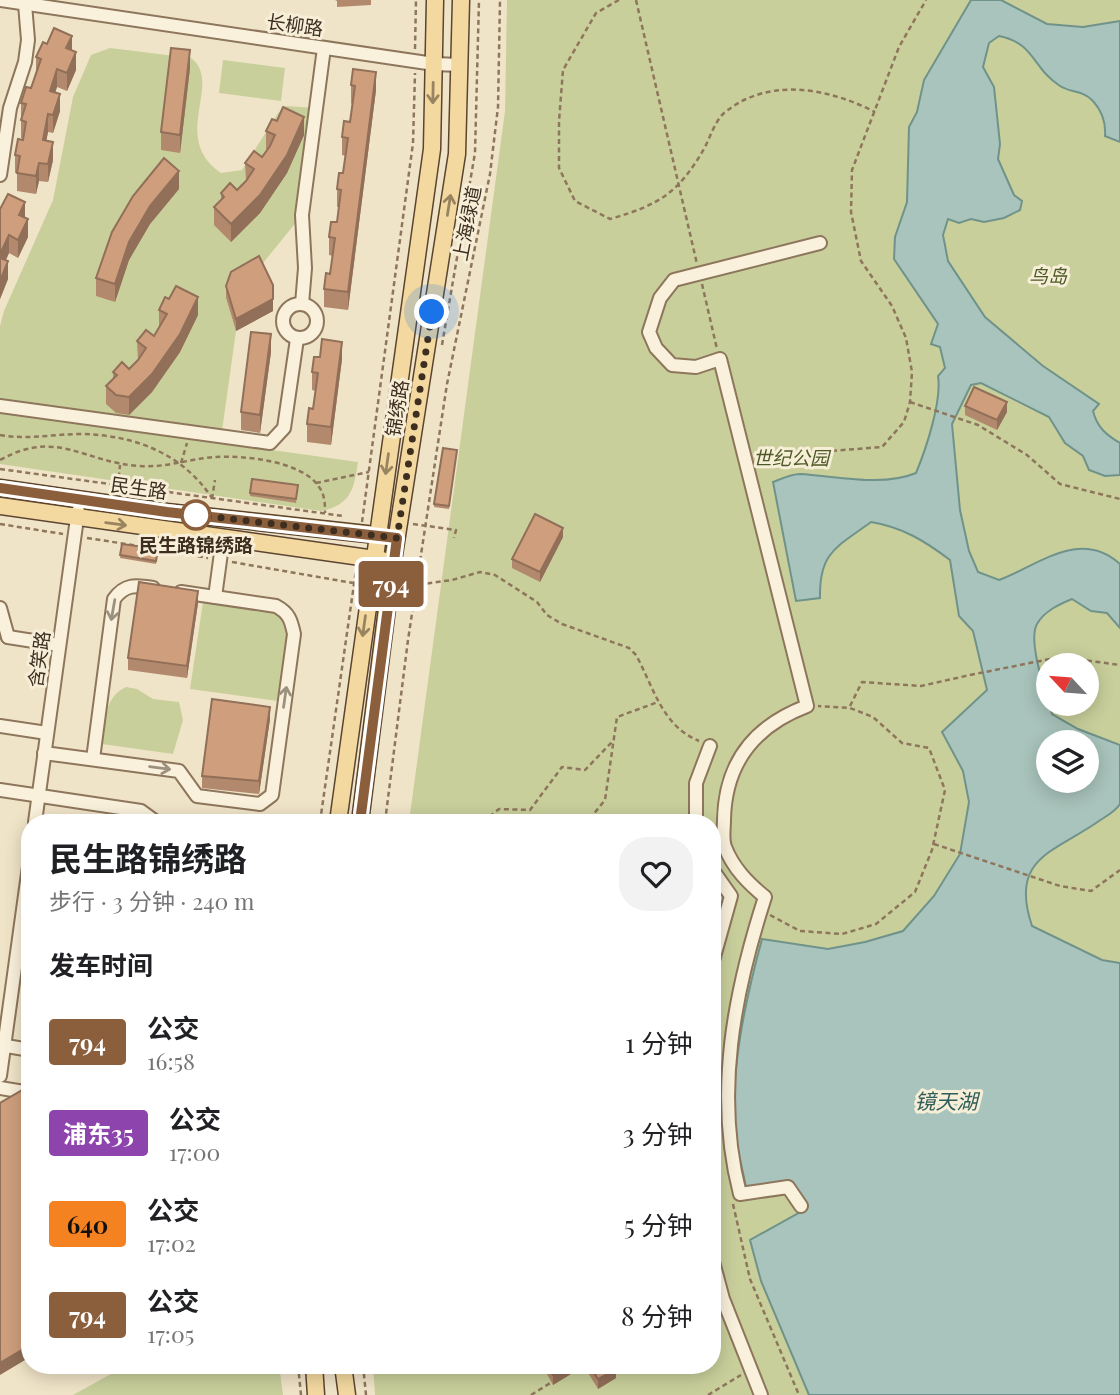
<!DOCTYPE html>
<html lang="zh">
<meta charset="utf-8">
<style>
body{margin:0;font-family:"Playfair Display","Noto Sans SC",serif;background:#f2f2f2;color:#202124;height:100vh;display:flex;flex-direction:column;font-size:26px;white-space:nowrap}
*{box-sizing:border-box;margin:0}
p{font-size:23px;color:#757577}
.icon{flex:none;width:38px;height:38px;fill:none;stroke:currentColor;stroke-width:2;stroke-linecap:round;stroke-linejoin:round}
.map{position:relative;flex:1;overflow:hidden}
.side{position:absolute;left:21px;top:814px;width:700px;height:560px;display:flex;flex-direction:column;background:#fff;border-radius:28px;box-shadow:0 4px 18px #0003}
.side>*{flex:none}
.badge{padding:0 14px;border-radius:5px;font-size:24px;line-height:46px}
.needle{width:46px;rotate:296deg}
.buttons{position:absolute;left:1036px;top:653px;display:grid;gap:14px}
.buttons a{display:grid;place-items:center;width:63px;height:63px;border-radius:50%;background:#fff;box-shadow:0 4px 18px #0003;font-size:35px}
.you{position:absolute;width:35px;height:35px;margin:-18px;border:5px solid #fff;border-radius:50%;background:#1a73e8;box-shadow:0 0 0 10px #1a73e833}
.map>.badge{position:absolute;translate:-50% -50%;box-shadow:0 0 0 4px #fff}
h2{padding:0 28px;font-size:26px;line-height:63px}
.round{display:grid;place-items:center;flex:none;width:74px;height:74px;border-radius:28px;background:#f2f2f2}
.overview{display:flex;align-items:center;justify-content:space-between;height:119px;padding:0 28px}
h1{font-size:33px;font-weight:700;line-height:52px}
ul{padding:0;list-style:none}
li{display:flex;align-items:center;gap:21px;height:91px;padding:0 28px}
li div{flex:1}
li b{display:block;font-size:26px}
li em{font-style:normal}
li .badge{min-width:77px;font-weight:700;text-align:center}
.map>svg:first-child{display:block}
.green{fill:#c9cf9b;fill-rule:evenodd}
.water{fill:#a9c4bc;stroke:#6f938a;stroke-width:2;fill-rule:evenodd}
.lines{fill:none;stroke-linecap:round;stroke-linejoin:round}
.minor-casing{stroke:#8d765c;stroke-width:16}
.major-casing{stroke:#5b4430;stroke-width:19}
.path{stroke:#8d765c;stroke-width:2.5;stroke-dasharray:5 3.5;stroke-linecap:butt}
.minor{stroke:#faf1dc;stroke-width:12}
.major{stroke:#f3d9a0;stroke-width:16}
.path-bridge{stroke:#8d765c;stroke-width:2.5;stroke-dasharray:5 3.5;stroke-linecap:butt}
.wall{fill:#b2896c}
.shaded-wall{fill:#916f58}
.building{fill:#cf9f7d;stroke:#916f58;stroke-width:2}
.oneway{stroke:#988460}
.oneway2{stroke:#9c907e}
.line-casing{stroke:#fff;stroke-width:16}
.line{stroke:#8b5e3c;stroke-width:10}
.walk{stroke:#3d2e20;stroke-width:7;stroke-dasharray:0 12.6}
.stop-dot{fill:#fff;stroke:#8b5e3c;stroke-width:3.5}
.labels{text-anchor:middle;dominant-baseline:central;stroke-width:6;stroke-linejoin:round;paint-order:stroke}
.street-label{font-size:19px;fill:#3d2e20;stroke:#f7eed8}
.park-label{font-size:19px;font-style:italic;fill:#4d5a26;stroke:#f7eed8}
.stop-label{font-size:19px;font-weight:bold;fill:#3d2e20;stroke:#f7eed8}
.water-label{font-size:21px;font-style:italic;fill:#2f5d5a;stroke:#f7eed8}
</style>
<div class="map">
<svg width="1120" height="1395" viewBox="0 0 1120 1395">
<rect width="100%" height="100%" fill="#f0e4c8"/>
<g class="green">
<path d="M507,0H1120V1395H375L373,1365H712V822H409L505,111ZM1048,665H1087V704H1048ZM1048,742H1087V780H1048Z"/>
<path d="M110,48L191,58C224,83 169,137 221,173L242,170L278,113L286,106L316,108L302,215L259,268L226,298L236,331L221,438L0,406V326L4,311L53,200L73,97L91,55Z"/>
<path d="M223,60L285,68L281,101L219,93Z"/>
<path d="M0,412L358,462C354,489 351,505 321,511L0,464Z"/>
<path d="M203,602L271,612L280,616L287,634L278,701L190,689Z"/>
<path d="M126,687L137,689L153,699L179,702L183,720L173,754L102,744C105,722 104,697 126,687Z"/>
<path d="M127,1365H279L283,1395H73Z"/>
</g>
<path class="water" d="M971,0H1001L1047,24L1083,27L1120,21V142L1105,136C1106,123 1102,111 1093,101C1083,90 1071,93 1060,86C1032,68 1035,43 999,36L989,43L983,67L994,87L1000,144L998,159L1014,195L1022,201L1020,210L1004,218L984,222L971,219L959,223L948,219L943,235L948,261L985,317L1043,366L1099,404L1093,411C1097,427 1106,435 1120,443V475L1105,476L1089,470L1083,456L1065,443L1049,417L981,383L971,385L952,424L960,510L969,551L978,572L999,580C1039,565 1080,528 1120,564V628L1107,613L1091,611L1072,599C1060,604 1044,611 1037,624C1027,642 1047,695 1052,714L1078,729L1120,745V804C1115,812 1106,816 1099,821C1053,853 1009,858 1032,926L1102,960L1120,963V1395H809L761,1281L750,1240L802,1211L804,1204L792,1183L746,1187C743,1171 738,1154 736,1138C728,1077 746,998 762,939L828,949L865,942L903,931L934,896L960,854L969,802L963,771L942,732L987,690L973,631L959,616L950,560C925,541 902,527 871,522C837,547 819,552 820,598L796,601L773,482C781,479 791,474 800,474C836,476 883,487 916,473C926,449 942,401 938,376L945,368L940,347L931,344L938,324L894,259L895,237L907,202L909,127L917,112L924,80ZM1048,742H1087V780H1048Z"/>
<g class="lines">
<defs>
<g id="minor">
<path d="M0,0L434,64L460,65"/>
<path d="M0,175L10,108L25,62L28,40L25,4"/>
<circle cx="300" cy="321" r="17"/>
<path d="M302,304L305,268L302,215L324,48"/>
<path d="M0,406L270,443L284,428L297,339"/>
<path d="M215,597L223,538"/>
<path d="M0,608L8,637"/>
<path d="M8,637L59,645"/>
<path d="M0,726L47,733"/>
<path d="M44,753L179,771L197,796L260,804L272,795L294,634C291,620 289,613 276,606L181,592"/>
<path d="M93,759L114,599C125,584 135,585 153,588"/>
<path d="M0,790L141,811L156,822"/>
<path d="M35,822L78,511"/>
<path d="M696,822V783L710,746"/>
<path d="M712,869L731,896L712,964"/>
<path d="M0,1045L30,1050"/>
<path d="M0,1076L30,859"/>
<path d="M0,1088L30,1093"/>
<path d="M801,1206L788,1187L740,1194C714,1094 734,993 765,897C748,883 733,868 725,847C722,839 724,828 724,820C725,763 754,726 807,706L720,359L696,367L672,365L656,348L649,332L660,298L674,280L820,243"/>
<path d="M712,1258L723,1299L761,1395"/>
</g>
<g id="major">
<path d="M0,488L167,512L385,536"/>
<path d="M0,506L382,560"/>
<path d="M338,822L432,149L435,0"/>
<path d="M360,822L393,561L457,154L461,0"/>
<path d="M314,1365L316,1395"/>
<path d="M343,1365L347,1395"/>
</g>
</defs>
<use href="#minor" class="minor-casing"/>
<use href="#major" class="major-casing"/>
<g class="path">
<path d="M619,0L596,13L563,70L559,121V168L575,201L610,219C659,205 679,193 705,147C710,137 715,122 723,114C767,76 828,88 875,112"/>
<path d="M636,0L697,264"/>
<path d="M415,49L416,0"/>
<path d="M702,284L717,349"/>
<path d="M442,345L475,153L479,0"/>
<path d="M910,402L978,425L1027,455L1060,484L1120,499"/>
<path d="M0,435C28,440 53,434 81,434C134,435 182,453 212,498"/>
<path d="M0,460C58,428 84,463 140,466C165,468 189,459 214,457C243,455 303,461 319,487C325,495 325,504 325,513"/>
<path d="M181,463L187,443"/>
<path d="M757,465L817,452L882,447L904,422L910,402L912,372L906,338L892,306L861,261L851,212L852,170L899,47L926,0"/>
<path d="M0,469L343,516"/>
<path d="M316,483L369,472"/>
<path d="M118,486L120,465"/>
<path d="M212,499L215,480"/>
<path d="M362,522L413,143L415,73"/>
<path d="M0,524L63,534"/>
<path d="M413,524L456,530L454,538"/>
<path d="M87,538L139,546"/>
<path d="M156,549L208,558"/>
<path d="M232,562L353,583"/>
<path d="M402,587L452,580L480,572L495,575L537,602L547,615L562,624L629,648L636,655C654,688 662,726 699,741"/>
<path d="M1045,660L1061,657L1120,665"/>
<path d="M850,706L862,682L921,686L970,675"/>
<path d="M320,822L356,570"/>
<path d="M385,822L408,640L447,384L490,174L498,107L500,0"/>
<path d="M483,822L499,809L530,810L562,767L585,770L614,740"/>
<path d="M582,822L588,821L605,800L617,717L658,702"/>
<path d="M934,844L1060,886L1091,891L1120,870"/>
<path d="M770,915L800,931L842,934L876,924L915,892L932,850L945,790L929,748L902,743L873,717L850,708L818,706"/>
<path d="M733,1204L750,1279L799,1395"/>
<path d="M298,1365L301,1395"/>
<path d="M363,1365L366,1395"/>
<path d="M531,1395L552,1382"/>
<path d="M708,1395L741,1375"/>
</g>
<use href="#minor" class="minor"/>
<use href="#major" class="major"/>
<path class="path-bridge" d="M970,675L1045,660"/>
</g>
<g class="wall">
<path d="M335,0H371V5L337,7V1Z"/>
<path d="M47,44L72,50L76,70L67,91L57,87L55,92L60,111L53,133L48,132L46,141L53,160L48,182L39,181L36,194L17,191V173H15V155L23,139L21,138V103L31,88L36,72V57Z"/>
<path d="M190,68L180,153L161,150V132Z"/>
<path d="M351,85L376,90L348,310L324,307V289L330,274L333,256L329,255V237L337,222L339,207H337V189L343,173L346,156L342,155V137L350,122L352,104L351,103Z"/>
<path d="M266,131L304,135L287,173L260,213L231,242L214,225V207L221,201V193L237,190L246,181L245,163L262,157L268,150L266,149Z"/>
<path d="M179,189L150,224L129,260L115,302L96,296V278Z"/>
<path d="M8,194L25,202V218L28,219V237L18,258L9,253L6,260L8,261V279L0,299V209Z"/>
<path d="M226,286L273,311L236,331L226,298Z"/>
<path d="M159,310L198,315L180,352L152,392L129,415L116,413L106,404V386L113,379V372L129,369L138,360L137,341L154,336L159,328Z"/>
<path d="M271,352L260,433L241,430V412Z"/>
<path d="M342,359L331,445L307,442V424L313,409L316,391L312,390V372Z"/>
<path d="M965,406L1007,412L997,430L965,415Z"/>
<path d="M457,450L449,509L434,507V504Z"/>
<path d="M298,485L296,503L250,496V493Z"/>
<path d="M563,537L540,582L512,568V559Z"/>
<path d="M122,544L158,549L156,564L120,558Z"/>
<path d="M198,603L187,678L128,670V658Z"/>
<path d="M270,719L259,794L202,788V776Z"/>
<path d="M542,1365H614L616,1378L598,1389L584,1366L553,1385Z"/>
</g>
<g class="shaded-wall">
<path d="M72,36V53L66,48Z"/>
<path d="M190,50V68L180,153V135Z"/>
<path d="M76,52V70L67,91V73Z"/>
<path d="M57,69V87L50,109V91Z"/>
<path d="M376,72V90L348,310V292Z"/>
<path d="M60,94V111L53,133V115Z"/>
<path d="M48,114V132L43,158V140Z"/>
<path d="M304,117V135L287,173L260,213L231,242V224Z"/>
<path d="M53,142V160L48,182V164Z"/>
<path d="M39,163V181L36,194V176Z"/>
<path d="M179,171V189L150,224L129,260L115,302V284L129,242L150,206Z"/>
<path d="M25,202V220L19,215Z"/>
<path d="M28,219V237L18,258V240Z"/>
<path d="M9,235V253L0,272V254Z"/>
<path d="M8,261V279L0,299V281Z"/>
<path d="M273,285V311L236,331V319Z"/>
<path d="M198,297V315L180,352L152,392L129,415V397Z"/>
<path d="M271,334V352L260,433V415Z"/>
<path d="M342,342V359L331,445V427Z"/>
<path d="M1007,402V412L997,430V420Z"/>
<path d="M563,528V537L540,582V572Z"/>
<path d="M198,591V603L187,678V666Z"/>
<path d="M270,707V719L259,794V781Z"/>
<path d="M30,1345V1357L0,1375V1363Z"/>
<path d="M570,1365L584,1366L553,1385V1375Z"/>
<path d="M616,1369V1378L598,1389V1379Z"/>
</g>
<g class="building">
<path d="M54,28L72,36L66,48L76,52L67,73L57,69L50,91L60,94L53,115L48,114L43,140L53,142L48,164L39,163L36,176L17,173L20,156L15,155L18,139L23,140L26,122L21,120L26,104L21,103L26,87L31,88L41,59L36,57L43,42L47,44Z"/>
<path d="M171,48L190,50L180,135L161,132Z"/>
<path d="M353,69L376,72L348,292L324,289L326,273L330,274L335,238L329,237L331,222H337L341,190L337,189L339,173H343L348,138L342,137L344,121L350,122L355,86L351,85Z"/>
<path d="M283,107L304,117L287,155L260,195L231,224L214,207L224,197L221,193L230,183L237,190L246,181L254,169L245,163L254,151L262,157L270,146L275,135L266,131L272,119L277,121Z"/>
<path d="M164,158L179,171L150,206L129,242L115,284L96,278L112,232L133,196Z"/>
<path d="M8,194L25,202L19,215L28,219L18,240L9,235L0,254V209Z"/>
<path d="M259,256L273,285V299L236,319L226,286L231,272Z"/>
<path d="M0,258L8,261L0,281Z"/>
<path d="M176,286L198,297L180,334L152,374L129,397L116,395L106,386L117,375L113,372L122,362L129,369L138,360L146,348L137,341L146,330L154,336L167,314L159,310L165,297L169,299Z"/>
<path d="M251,332L271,334L260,415L241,412Z"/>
<path d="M322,339L342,342L331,427L307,424L309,408L313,409L318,373L312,372L314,357H320Z"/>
<path d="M974,387L1007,402L997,420L965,406Z"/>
<path d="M443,448L457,450L449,506L434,504Z"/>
<path d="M252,479L298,485L296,499L250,493Z"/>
<path d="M535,514L563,528L540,572L512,559Z"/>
<path d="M122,544L158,549L156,561L120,555Z"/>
<path d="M139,582L198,591L187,666L128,658Z"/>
<path d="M212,699L270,707L259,781L202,776Z"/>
<path d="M24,1089H30V1345L0,1363V1103Z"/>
<path d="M547,1365H570L553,1375Z"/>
<path d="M589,1365H614L616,1369L598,1379Z"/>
</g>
<defs><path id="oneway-shaft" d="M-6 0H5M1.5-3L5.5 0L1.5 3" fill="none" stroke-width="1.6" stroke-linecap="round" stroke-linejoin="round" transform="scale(1.75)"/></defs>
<g class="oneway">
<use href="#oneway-shaft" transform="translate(433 93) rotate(91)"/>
<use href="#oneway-shaft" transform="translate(449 205) rotate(-81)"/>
<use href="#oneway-shaft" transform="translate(387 464) rotate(98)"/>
<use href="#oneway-shaft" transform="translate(116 524) rotate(8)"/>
<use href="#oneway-shaft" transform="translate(364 626) rotate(98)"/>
</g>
<g class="oneway2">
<use href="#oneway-shaft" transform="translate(113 610) rotate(100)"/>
<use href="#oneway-shaft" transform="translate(285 697) rotate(-82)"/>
<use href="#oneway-shaft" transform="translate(160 768) rotate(8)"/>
</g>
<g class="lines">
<defs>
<path id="line" d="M0,488L167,512L397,538L360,822"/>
</defs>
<use href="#line" class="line-casing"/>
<use href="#line" class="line"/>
<path class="walk" d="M196,515L397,538L432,312"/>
</g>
<circle class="stop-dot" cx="196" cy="515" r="14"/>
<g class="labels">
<g class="street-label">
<text transform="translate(295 24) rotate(8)">长柳路</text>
<text transform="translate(466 223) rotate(-79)">上海绿道</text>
<text transform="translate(396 408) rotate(-81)">锦绣路</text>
<text transform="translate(139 487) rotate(8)">民生路</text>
<text transform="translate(38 659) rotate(-82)">含笑路</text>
</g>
<g class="park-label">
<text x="1048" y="275">鸟岛</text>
<text x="791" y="457">世纪公园</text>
</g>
<g class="stop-label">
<text x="196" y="544">民生路锦绣路</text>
</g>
<g class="water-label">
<text x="946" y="1100">镜天湖</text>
</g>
</g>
</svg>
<div class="buttons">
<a><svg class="needle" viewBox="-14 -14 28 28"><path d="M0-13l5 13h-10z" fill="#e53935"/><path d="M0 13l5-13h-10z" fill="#757577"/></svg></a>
<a><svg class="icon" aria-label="layers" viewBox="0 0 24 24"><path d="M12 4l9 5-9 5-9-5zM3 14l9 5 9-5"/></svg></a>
</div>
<div class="you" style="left:432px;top:312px"></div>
<b class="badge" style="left:391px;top:584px;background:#8b5e3c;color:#fff">794</b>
<section class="side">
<div class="overview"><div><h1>民生路锦绣路</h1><p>步行 · 3 分钟 · 240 m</p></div><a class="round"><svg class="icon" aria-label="heart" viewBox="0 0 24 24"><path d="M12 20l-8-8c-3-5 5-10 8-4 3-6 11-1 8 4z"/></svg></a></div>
<h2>发车时间</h2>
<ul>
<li><span class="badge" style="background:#8b5e3c;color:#fff">794</span><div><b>公交</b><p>16:58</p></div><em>1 分钟</em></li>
<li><span class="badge" style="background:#8e44ad;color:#fff">浦东35</span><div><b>公交</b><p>17:00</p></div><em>3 分钟</em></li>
<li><span class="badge" style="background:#f58220;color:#111">640</span><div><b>公交</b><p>17:02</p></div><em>5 分钟</em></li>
<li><span class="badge" style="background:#8b5e3c;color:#fff">794</span><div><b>公交</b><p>17:05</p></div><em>8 分钟</em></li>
</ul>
</section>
</div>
